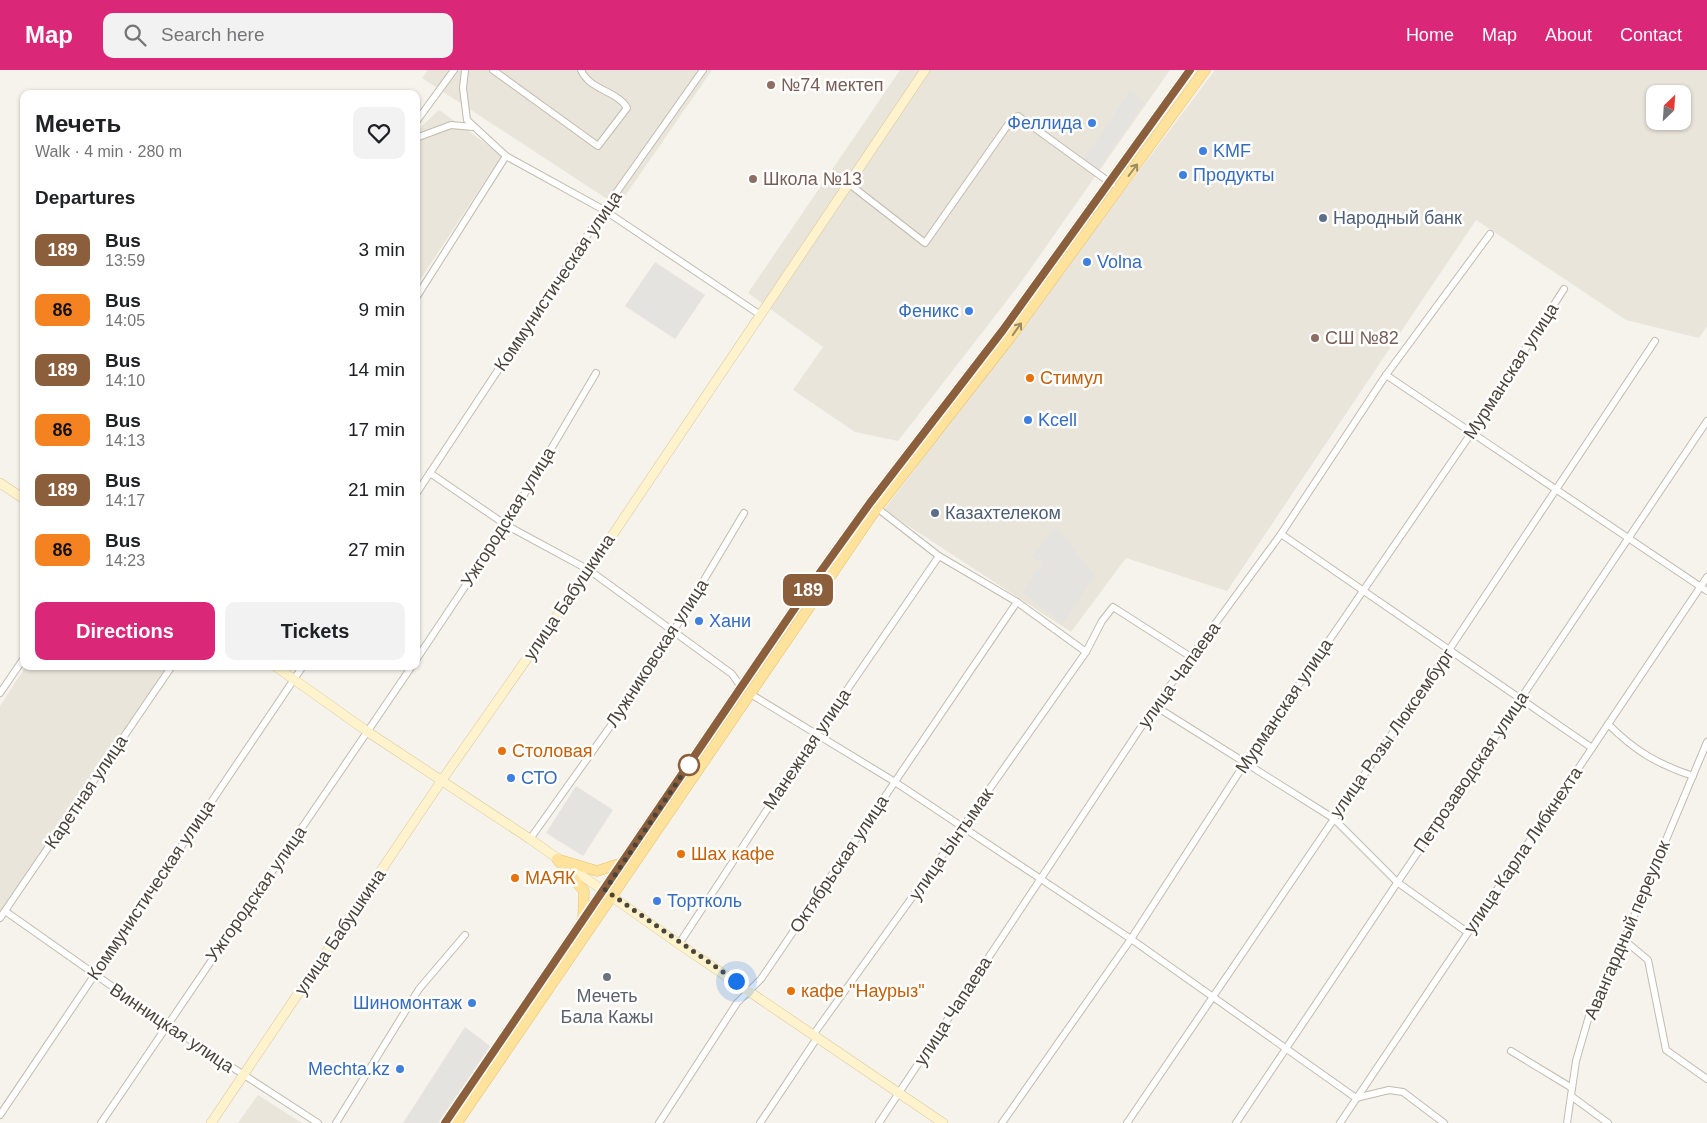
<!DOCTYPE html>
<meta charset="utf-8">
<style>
body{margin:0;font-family:Arial,sans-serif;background:#f2f2f2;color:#202124;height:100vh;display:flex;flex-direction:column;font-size:19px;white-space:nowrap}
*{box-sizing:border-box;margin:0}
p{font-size:16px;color:#757577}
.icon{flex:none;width:28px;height:28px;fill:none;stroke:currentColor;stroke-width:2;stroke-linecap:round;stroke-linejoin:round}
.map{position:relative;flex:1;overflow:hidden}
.panel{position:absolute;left:20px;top:20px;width:400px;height:580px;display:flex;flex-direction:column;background:#fff;border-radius:10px;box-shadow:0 1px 4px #0004}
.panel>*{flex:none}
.badge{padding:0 10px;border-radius:8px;font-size:18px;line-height:32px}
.needle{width:32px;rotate:25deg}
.controls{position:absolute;left:1646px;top:15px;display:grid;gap:10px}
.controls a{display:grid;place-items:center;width:45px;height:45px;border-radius:10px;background:#fff;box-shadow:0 1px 4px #0004;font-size:25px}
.you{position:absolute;width:25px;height:25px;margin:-12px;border:4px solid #fff;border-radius:50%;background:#1a73e8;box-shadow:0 0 0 8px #1a73e833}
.map>.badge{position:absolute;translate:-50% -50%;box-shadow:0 0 0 2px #fff}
h2{padding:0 15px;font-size:19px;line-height:45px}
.round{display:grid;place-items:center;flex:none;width:52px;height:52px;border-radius:10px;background:#f2f2f2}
.overview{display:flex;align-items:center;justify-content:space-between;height:85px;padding:0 15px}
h1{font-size:24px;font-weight:700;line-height:38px}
.primary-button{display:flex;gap:10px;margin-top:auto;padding:10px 15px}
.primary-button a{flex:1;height:58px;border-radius:10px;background:#db2777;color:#fff;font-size:20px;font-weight:700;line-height:58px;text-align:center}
.primary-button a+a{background:#f2f2f2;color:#202124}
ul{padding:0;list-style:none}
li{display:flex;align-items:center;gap:15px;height:60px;padding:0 15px}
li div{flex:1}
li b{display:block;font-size:19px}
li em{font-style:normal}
li .badge{min-width:55px;font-weight:700;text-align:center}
header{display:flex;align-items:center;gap:30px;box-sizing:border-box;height:70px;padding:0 25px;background:#db2777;color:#fff}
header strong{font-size:24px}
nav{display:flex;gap:28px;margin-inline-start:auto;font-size:18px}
.search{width:350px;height:45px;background:#f2f2f2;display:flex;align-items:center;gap:12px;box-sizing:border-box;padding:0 18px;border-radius:10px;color:#757577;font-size:19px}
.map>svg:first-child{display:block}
.residential{fill:#eae5da;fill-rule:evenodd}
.parking{fill:#e5e3e0}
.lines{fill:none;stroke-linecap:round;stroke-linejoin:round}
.street-casing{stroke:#c2bbae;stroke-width:8}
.secondary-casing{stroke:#d6c79b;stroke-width:10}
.primary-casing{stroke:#e6c16a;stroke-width:11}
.street{stroke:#fff;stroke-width:6}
.secondary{stroke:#fff3cd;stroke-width:9}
.primary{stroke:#ffe39c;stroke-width:10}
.oneway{stroke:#9c8c66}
.line-casing{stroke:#fff;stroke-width:11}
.line{stroke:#8b5e3c;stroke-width:8}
.walk{stroke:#4b4439;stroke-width:5;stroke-dasharray:0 9}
.education-dot{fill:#8d6e63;stroke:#fff;stroke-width:2}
.shop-dot{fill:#3f7fe0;stroke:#fff;stroke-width:2}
.service-dot{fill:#5c6f8a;stroke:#fff;stroke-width:2}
.food-dot{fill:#e8710a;stroke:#fff;stroke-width:2}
.stop-dot{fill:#fff;stroke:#8b5e3c;stroke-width:2.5}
.worship-dot{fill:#6b7280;stroke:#fff;stroke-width:2}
.labels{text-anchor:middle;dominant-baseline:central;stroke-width:5;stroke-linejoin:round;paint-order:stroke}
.education-label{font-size:18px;fill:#785e54;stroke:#fff;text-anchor:start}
.shop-label{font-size:18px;fill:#366cbe;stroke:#fff;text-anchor:start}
.service-label{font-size:18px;fill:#4e5e75;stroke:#fff;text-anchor:start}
.street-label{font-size:18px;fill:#4b4439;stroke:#fff}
.food-label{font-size:18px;fill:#c56008;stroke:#fff;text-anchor:start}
.worship-label{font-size:18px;fill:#5b616d;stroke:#fff}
</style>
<header>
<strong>Map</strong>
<div class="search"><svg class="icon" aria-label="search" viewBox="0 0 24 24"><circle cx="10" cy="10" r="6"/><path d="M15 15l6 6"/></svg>Search here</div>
<nav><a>Home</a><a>Map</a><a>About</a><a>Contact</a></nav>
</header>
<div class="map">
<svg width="1707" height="1053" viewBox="0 0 1707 1053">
<rect width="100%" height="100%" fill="#f6f3ec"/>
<g class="residential">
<path d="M428,0H712L618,136L422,8Z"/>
<path d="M900,0H1170L1019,215L898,371L855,362L793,320L823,277L748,223Z"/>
<path d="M1215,0H1707V256L1699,268L1626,250L1476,150L1227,521L1126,488L1071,562L884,440ZM1655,24H1682V51H1655Z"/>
<path d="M439,40L502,85L416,216V64L424,54Z"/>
<path d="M26,596H168L0,848V636Z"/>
<path d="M258,1025L302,1053H238Z"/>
</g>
<g class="parking">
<path d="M1130,21L1145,32L1098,98L1083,90Z"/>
<path d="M655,192L705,225L675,269L625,236Z"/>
<path d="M1056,456L1095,506L1063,554L1022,522L1043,494L1032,486Z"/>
<path d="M576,716L613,740L583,786L546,763Z"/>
<path d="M465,957L490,976L438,1053H403Z"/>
</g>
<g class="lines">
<defs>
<g id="street">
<path d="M465,0L463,18L467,50L506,86L604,140L759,244"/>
<path d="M493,0L598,76L627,38C618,21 589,20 581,0"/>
<path d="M416,52L454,0"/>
<path d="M416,68L451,55L473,57"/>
<path d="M848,113L925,173L1012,49L1018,46L1112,114"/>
<path d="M416,228L506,86"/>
<path d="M1386,305L1707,521"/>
<path d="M430,403L506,455L589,500L732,604L741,617"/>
<path d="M416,424L604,140L703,0"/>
<path d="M877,438L939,486L1017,532L1086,582"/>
<path d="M1281,464L1592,678"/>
<path d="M416,590L506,455L596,303"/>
<path d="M0,623L24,588"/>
<path d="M749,623L895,712L1131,869L1356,1028L1389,1020L1403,1022L1444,1053"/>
<path d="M1155,636L1333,748L1397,812L1467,862"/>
<path d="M1608,654C1635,681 1657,694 1693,706"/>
<path d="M530,769L649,602L744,443"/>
<path d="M5,841L167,955L318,1053"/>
<path d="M0,848L172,596"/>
<path d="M1624,870L1648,890L1666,980L1707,1009"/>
<path d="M679,874L816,665L939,486"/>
<path d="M813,965L962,758L1086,582L1102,551L1113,537L1191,587"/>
<path d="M1511,981L1572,1018"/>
<path d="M1571,1026L1608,1053"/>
<path d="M0,1045L303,596"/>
<path d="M101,1053L412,596"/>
<path d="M336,1053L419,919L465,865"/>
<path d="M659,1053L737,933L761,909L1017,532"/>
<path d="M760,1053L817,968"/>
<path d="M879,1053L1155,636L1281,464L1386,305L1490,164"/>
<path d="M1002,1053L1131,869L1245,693L1472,362L1564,219"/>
<path d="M1127,1053L1449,580L1655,271"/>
<path d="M1236,1053L1707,351"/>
<path d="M1340,1053L1707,507"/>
<path d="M1567,1053L1576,991L1589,946L1624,870L1707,672"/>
</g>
<g id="secondary">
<path d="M0,413L24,429"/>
<path d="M275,596L368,662L530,769L679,874L943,1053"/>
<path d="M211,1053L442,710L589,500L925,0"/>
</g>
<g id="primary">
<path d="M557,789L584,821L583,850"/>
<path d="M560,790L597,801L622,793"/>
<path d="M445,1053L801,529L870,433L1003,260L1190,0"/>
<path d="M457,1053L877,438L1009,269L1205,0"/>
</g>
</defs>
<use href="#street" class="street-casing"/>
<use href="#secondary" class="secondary-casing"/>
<use href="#primary" class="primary-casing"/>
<use href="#street" class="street"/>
<use href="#secondary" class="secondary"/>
<use href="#primary" class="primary"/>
</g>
<defs><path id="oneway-shaft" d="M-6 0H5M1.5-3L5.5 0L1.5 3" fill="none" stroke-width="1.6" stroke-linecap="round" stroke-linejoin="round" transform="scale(1.25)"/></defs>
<g class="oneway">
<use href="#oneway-shaft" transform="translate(1133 100) rotate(-53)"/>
<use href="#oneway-shaft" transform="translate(1017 259) rotate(-55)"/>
</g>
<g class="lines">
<defs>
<path id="line" d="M445,1053L801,529L870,433L1003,260L1190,0"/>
</defs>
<use href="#line" class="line-casing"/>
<use href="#line" class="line"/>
<path class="walk" d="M689,695L692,690L605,820L736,911"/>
</g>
<g class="education-dot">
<circle cx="771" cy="15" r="5"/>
<circle cx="753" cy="109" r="5"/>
<circle cx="1315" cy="268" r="5"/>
</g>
<g class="shop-dot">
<circle cx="1092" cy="53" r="5"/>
<circle cx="1203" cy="81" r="5"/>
<circle cx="1183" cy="105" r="5"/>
<circle cx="1087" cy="192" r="5"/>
<circle cx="969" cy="241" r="5"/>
<circle cx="1028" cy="350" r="5"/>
<circle cx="699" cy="551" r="5"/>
<circle cx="511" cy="708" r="5"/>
<circle cx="657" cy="831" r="5"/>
<circle cx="472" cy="933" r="5"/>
<circle cx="400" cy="999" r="5"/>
</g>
<g class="service-dot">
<circle cx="1323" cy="148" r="5"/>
<circle cx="935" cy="443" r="5"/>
</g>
<g class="food-dot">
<circle cx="1030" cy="308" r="5"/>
<circle cx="502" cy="681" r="5"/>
<circle cx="681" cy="784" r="5"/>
<circle cx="515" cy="808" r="5"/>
<circle cx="791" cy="921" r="5"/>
</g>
<circle class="stop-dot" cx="689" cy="695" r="10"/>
<circle class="worship-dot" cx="607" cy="907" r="5"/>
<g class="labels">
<g class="education-label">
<text x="781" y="15">№74 мектеп</text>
<text x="763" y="109">Школа №13</text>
<text x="1325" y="268">СШ №82</text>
</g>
<g class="shop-label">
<text x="1082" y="53" text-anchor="end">Феллида</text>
<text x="1213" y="81">KMF</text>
<text x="1193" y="105">Продукты</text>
<text x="1097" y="192">Volna</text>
<text x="959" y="241" text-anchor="end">Феникс</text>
<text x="1038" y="350">Kcell</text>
<text x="709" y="551">Хани</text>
<text x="521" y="708">СТО</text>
<text x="667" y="831">Тортколь</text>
<text x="462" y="933" text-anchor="end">Шиномонтаж</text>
<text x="390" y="999" text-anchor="end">Mechta.kz</text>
</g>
<g class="service-label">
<text x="1333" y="148">Народный банк</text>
<text x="945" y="443">Казахтелеком</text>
</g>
<g class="street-label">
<text transform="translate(558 211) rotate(-56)">Коммунистическая улица</text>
<text transform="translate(1511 301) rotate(-57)">Мурманская улица</text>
<text transform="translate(508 447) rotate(-58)">Ужгородская улица</text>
<text transform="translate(569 527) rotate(-56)">улица Бабушкина</text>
<text transform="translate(657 583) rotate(-57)">Лужниковская улица</text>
<text transform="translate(1179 605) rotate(-54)">улица Чапаева</text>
<text transform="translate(1284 636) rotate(-56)">Мурманская улица</text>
<text transform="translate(1392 663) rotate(-55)">улица Розы Люксембург</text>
<text transform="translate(807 679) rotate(-56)">Манежная улица</text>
<text transform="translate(1471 702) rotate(-56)">Петрозаводская улица</text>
<text transform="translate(86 722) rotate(-56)">Каретная улица</text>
<text transform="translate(951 774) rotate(-55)">улица Ынтымак</text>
<text transform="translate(1523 780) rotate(-56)">улица Карла Либкнехта</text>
<text transform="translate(839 794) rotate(-56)">Октябрьская улица</text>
<text transform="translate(151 820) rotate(-56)">Коммунистическая улица</text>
<text transform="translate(256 824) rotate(-55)">Ужгородская улица</text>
<text transform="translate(1627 860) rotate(-67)">Авангардный переулок</text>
<text transform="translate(340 862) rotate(-56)">улица Бабушкина</text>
<text transform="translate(953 941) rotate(-57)">улица Чапаева</text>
<text transform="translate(172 958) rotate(34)">Винницкая улица</text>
</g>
<g class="food-label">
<text x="1040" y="308">Стимул</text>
<text x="512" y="681">Столовая</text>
<text x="691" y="784">Шах кафе</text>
<text x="525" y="808">МАЯК</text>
<text x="801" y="921">кафе "Наурыз"</text>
</g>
<g class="worship-label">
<text x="607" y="926">Мечеть<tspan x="607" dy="21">Бала Кажы</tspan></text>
</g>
</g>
</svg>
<div class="controls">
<a><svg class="needle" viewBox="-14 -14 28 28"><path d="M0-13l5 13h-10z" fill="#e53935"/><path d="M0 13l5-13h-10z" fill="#757577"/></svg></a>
</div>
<div class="you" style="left:736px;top:911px"></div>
<b class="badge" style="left:808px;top:520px;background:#8b5e3c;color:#fff">189</b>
<section class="panel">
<div class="overview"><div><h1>Мечеть</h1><p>Walk · 4 min · 280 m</p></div><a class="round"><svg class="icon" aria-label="heart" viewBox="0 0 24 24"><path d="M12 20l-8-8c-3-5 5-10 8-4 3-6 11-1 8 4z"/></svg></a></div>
<h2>Departures</h2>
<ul>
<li><span class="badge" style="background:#8b5e3c;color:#fff">189</span><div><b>Bus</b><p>13:59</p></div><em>3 min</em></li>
<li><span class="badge" style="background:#f58220;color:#111">86</span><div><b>Bus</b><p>14:05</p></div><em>9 min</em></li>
<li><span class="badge" style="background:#8b5e3c;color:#fff">189</span><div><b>Bus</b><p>14:10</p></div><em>14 min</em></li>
<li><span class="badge" style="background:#f58220;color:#111">86</span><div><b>Bus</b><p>14:13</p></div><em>17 min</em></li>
<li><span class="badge" style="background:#8b5e3c;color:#fff">189</span><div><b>Bus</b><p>14:17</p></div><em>21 min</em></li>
<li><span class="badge" style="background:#f58220;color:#111">86</span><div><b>Bus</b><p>14:23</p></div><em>27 min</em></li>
</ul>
<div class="primary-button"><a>Directions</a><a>Tickets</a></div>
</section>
</div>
